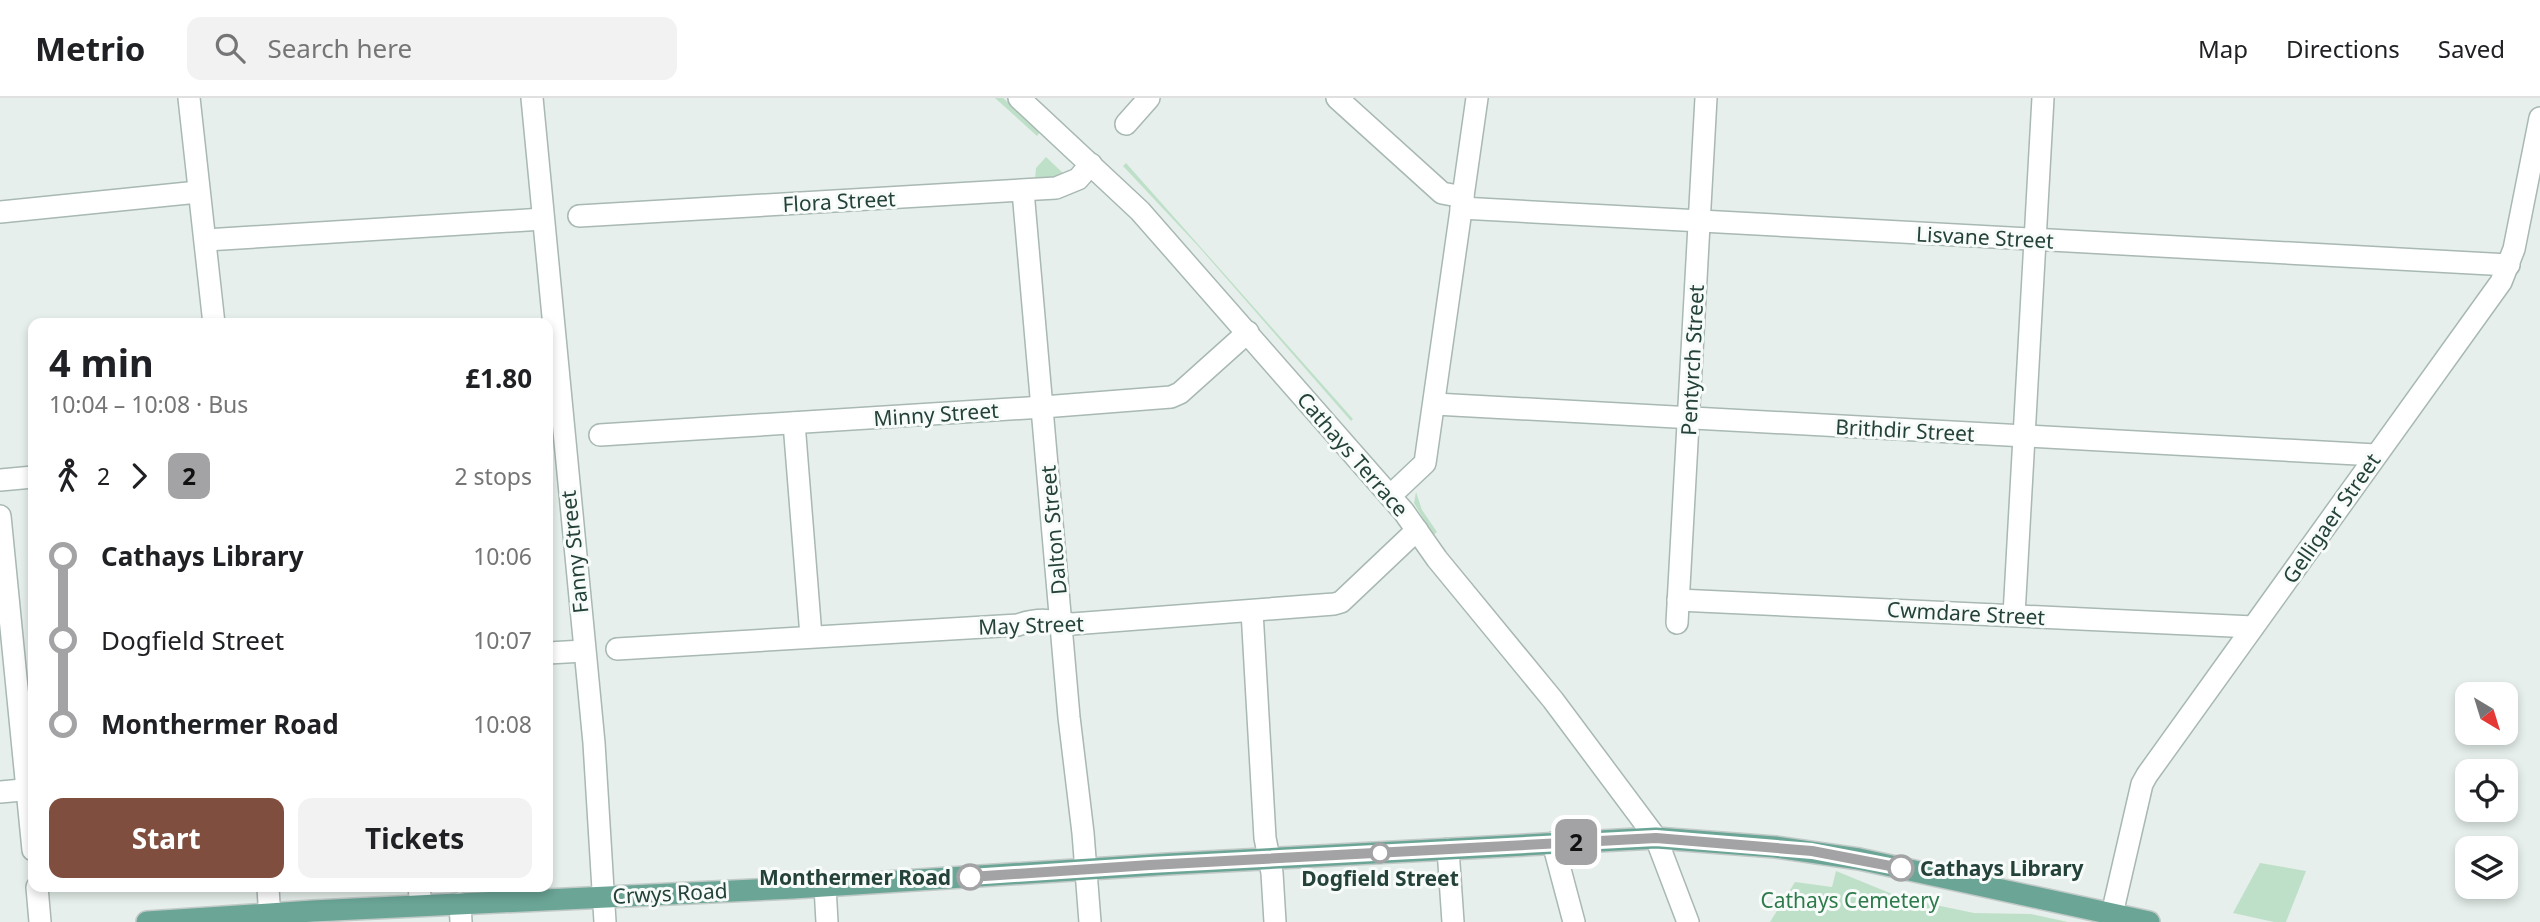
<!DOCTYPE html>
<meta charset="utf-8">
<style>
body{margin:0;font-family:"Noto Sans",sans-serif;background:#f2f2f2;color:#202124;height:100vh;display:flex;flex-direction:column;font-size:26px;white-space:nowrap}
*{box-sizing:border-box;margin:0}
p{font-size:23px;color:#757577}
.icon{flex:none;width:38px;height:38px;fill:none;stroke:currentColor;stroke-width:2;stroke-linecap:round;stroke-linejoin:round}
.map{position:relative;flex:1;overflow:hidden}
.side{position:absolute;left:28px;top:220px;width:525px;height:574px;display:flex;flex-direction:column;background:#fff;border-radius:14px;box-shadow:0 4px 10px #0003}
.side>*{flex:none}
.badge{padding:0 14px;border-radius:10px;font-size:24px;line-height:46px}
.needle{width:46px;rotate:142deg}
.buttons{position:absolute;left:2455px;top:584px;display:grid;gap:14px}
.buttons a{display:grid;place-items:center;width:63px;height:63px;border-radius:14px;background:#fff;box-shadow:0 4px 10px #0003;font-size:35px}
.map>.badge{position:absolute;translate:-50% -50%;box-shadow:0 0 0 4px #fff}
.legs{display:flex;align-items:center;gap:10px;height:77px;padding:0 21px;font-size:23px}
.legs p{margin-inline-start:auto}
.headline{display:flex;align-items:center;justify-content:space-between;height:119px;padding:0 21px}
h1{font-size:38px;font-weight:700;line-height:52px}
.button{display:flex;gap:14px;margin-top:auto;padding:14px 21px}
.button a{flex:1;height:80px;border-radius:14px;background:#7f4e3f;color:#fff;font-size:28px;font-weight:700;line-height:80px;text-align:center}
.button a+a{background:#f2f2f2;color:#202124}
ul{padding:0 21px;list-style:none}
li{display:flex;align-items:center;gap:24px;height:84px;font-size:26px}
li i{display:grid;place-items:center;width:10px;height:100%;margin:0 9px;background:currentColor}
li i::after{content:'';width:18px;height:18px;margin:-9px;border:5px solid;border-radius:50%;background:#fff}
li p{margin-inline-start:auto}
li:first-child i{background:linear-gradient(#0000 50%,currentColor 0)}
li:last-child i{background:linear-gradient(currentColor 50%,#0000 0)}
header{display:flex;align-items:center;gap:42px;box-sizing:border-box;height:98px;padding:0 35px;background:#fff;border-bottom:2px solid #e0e0e0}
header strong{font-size:33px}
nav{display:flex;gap:38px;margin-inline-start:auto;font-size:24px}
.search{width:490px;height:63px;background:#f2f2f2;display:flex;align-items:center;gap:18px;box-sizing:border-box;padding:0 24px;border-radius:14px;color:#757577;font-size:26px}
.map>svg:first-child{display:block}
.green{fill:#bfe0c8}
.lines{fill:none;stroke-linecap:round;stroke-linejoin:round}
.minor-casing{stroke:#a8b8b2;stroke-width:24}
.primary-casing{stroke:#c2cac8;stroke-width:24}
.minor{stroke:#fff;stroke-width:21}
.primary{stroke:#6aa596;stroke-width:21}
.line-1-casing{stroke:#fff;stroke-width:16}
.line-1{stroke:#a3a3a5;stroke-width:10}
.stop-1-dot{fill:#fff;stroke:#a3a3a5;stroke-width:3.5}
.labels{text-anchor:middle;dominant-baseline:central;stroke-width:6;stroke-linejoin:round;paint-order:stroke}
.street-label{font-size:21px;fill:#24423a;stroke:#f7fbf9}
.stop-label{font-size:21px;font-weight:bold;fill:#24423a;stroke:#f7fbf9;text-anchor:start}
.park-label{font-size:21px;fill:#2d7a4b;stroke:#f7fbf9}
</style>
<header>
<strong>Metrio</strong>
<div class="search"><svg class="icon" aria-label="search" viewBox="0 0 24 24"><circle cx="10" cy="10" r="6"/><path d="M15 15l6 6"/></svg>Search here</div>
<nav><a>Map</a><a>Directions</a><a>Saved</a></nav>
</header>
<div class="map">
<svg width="2540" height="824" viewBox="0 0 2540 824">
<rect width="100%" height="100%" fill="#e6efeb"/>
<g class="green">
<path d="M995,0H1003L1040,34L1037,38Z"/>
<path d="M1046,59L1065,77L1059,80L1035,82L1036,70Z"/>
<path d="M1126,65L1353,321L1351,323L1199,149L1123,68Z"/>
<path d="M1416,394L1422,412L1437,434L1433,437L1414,405Z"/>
<path d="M2260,765L2306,773L2286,824H2274L2233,815Z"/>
<path d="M1836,773L1902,800L1974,815L2031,816L2068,824H1770L1795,784L1832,789Z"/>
</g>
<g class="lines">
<defs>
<g id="minor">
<path d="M189,0L214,226"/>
<path d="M532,0L594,645L605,824"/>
<path d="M1019,0L1140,113L1404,414L1437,461L1553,602L1656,740L1688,824"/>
<path d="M1337,0L1442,95L1463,99"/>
<path d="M1126,26L1149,0"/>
<path d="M1023,93L1069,619L1083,735L1090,824"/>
<path d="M1461,110L2509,167"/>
<path d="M0,114L198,94"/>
<path d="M579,118L1056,90L1078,81L1091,66"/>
<path d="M206,142L543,121"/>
<path d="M1435,306L2376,357"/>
<path d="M794,325L811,538"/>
<path d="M600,337L1043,309L1171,299L1180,295L1248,234"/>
<path d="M0,382L33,379"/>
<path d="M1390,398L1425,365L1477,0"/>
<path d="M0,418L33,752"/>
<path d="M1678,502L2253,529"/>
<path d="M1252,513L1265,740L1272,775L1275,824"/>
<path d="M2014,517L2043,0"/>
<path d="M1677,525L1706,0"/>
<path d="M617,551L1018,527C1037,520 1053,522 1072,526L1334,506L1341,504L1417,432"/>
<path d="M548,555L584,553"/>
<path d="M0,694L33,691"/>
<path d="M1553,745L1574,824"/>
<path d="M1448,751L1453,824"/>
<path d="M825,788L827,824"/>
<path d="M37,789L40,824"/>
<path d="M268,789L269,806L277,824"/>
<path d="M419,789L421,807"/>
<path d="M460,805L461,824"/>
<path d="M2112,816L2142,686L2147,677L2501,184L2514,151L2540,20"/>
</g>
<path id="primary" d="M147,824L313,813L793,790L1168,766L1656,740L1775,749L1859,761L2149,824"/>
</defs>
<use href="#minor" class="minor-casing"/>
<use href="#primary" class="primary-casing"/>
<use href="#minor" class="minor"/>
<use href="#primary" class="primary"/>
</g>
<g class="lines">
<defs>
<path id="line-1" d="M970,779L1150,767L1656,740L1812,753L1901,770"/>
</defs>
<use href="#line-1" class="line-1-casing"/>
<use href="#line-1" class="line-1"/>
</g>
<g class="stop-1-dot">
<circle cx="1380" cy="755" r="9"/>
<circle cx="1901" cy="770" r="12"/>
<circle cx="970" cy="779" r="12"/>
</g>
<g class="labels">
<g class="street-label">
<text transform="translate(839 103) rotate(-3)">Flora Street</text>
<text transform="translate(1985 139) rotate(3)">Lisvane Street</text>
<text transform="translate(1692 262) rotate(-87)">Pentyrch Street</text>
<text transform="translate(936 316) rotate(-4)">Minny Street</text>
<text transform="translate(1905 332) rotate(3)">Brithdir Street</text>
<text transform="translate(1353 356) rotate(49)">Cathays Terrace</text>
<text transform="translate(2331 420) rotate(-55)">Gelligaer Street</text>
<text transform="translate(1053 432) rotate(-95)">Dalton Street</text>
<text transform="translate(574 454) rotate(-96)">Fanny Street</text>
<text transform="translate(1966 515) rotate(3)">Cwmdare Street</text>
<text transform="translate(1031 527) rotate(-2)">May Street</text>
<text transform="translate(670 795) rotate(-3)">Crwys Road</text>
</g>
<g class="stop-label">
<text x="1920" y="770">Cathays Library</text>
<text x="951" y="779" text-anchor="end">Monthermer Road</text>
<text x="1380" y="780" text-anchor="middle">Dogfield Street</text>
</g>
<g class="park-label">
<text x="1850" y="802">Cathays Cemetery</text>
</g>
</g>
</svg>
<div class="buttons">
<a><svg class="needle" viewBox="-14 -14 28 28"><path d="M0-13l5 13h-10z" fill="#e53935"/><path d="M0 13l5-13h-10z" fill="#757577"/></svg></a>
<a><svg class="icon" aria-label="locate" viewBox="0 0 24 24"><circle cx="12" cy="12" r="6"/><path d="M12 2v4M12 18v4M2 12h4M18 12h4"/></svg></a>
<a><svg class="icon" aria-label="layers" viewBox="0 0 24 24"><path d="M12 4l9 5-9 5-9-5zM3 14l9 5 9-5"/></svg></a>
</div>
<b class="badge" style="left:1576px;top:744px;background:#a3a3a5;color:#111">2</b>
<section class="side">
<div class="headline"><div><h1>4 min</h1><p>10:04 – 10:08 · Bus</p></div><b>£1.80</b></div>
<div class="legs"><svg class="icon" aria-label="walk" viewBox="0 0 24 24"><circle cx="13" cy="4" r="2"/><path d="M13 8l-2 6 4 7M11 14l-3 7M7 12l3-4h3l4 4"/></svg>2<svg class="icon" aria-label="forward" viewBox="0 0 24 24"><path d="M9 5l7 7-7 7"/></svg><b class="badge" style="background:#a3a3a5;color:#111">2</b><p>2 stops</p></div>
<ul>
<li><i style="color:#a3a3a5"></i><b>Cathays Library</b><p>10:06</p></li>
<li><i style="color:#a3a3a5"></i><span>Dogfield Street</span><p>10:07</p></li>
<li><i style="color:#a3a3a5"></i><b>Monthermer Road</b><p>10:08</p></li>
</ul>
<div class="button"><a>Start</a><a>Tickets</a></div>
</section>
</div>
